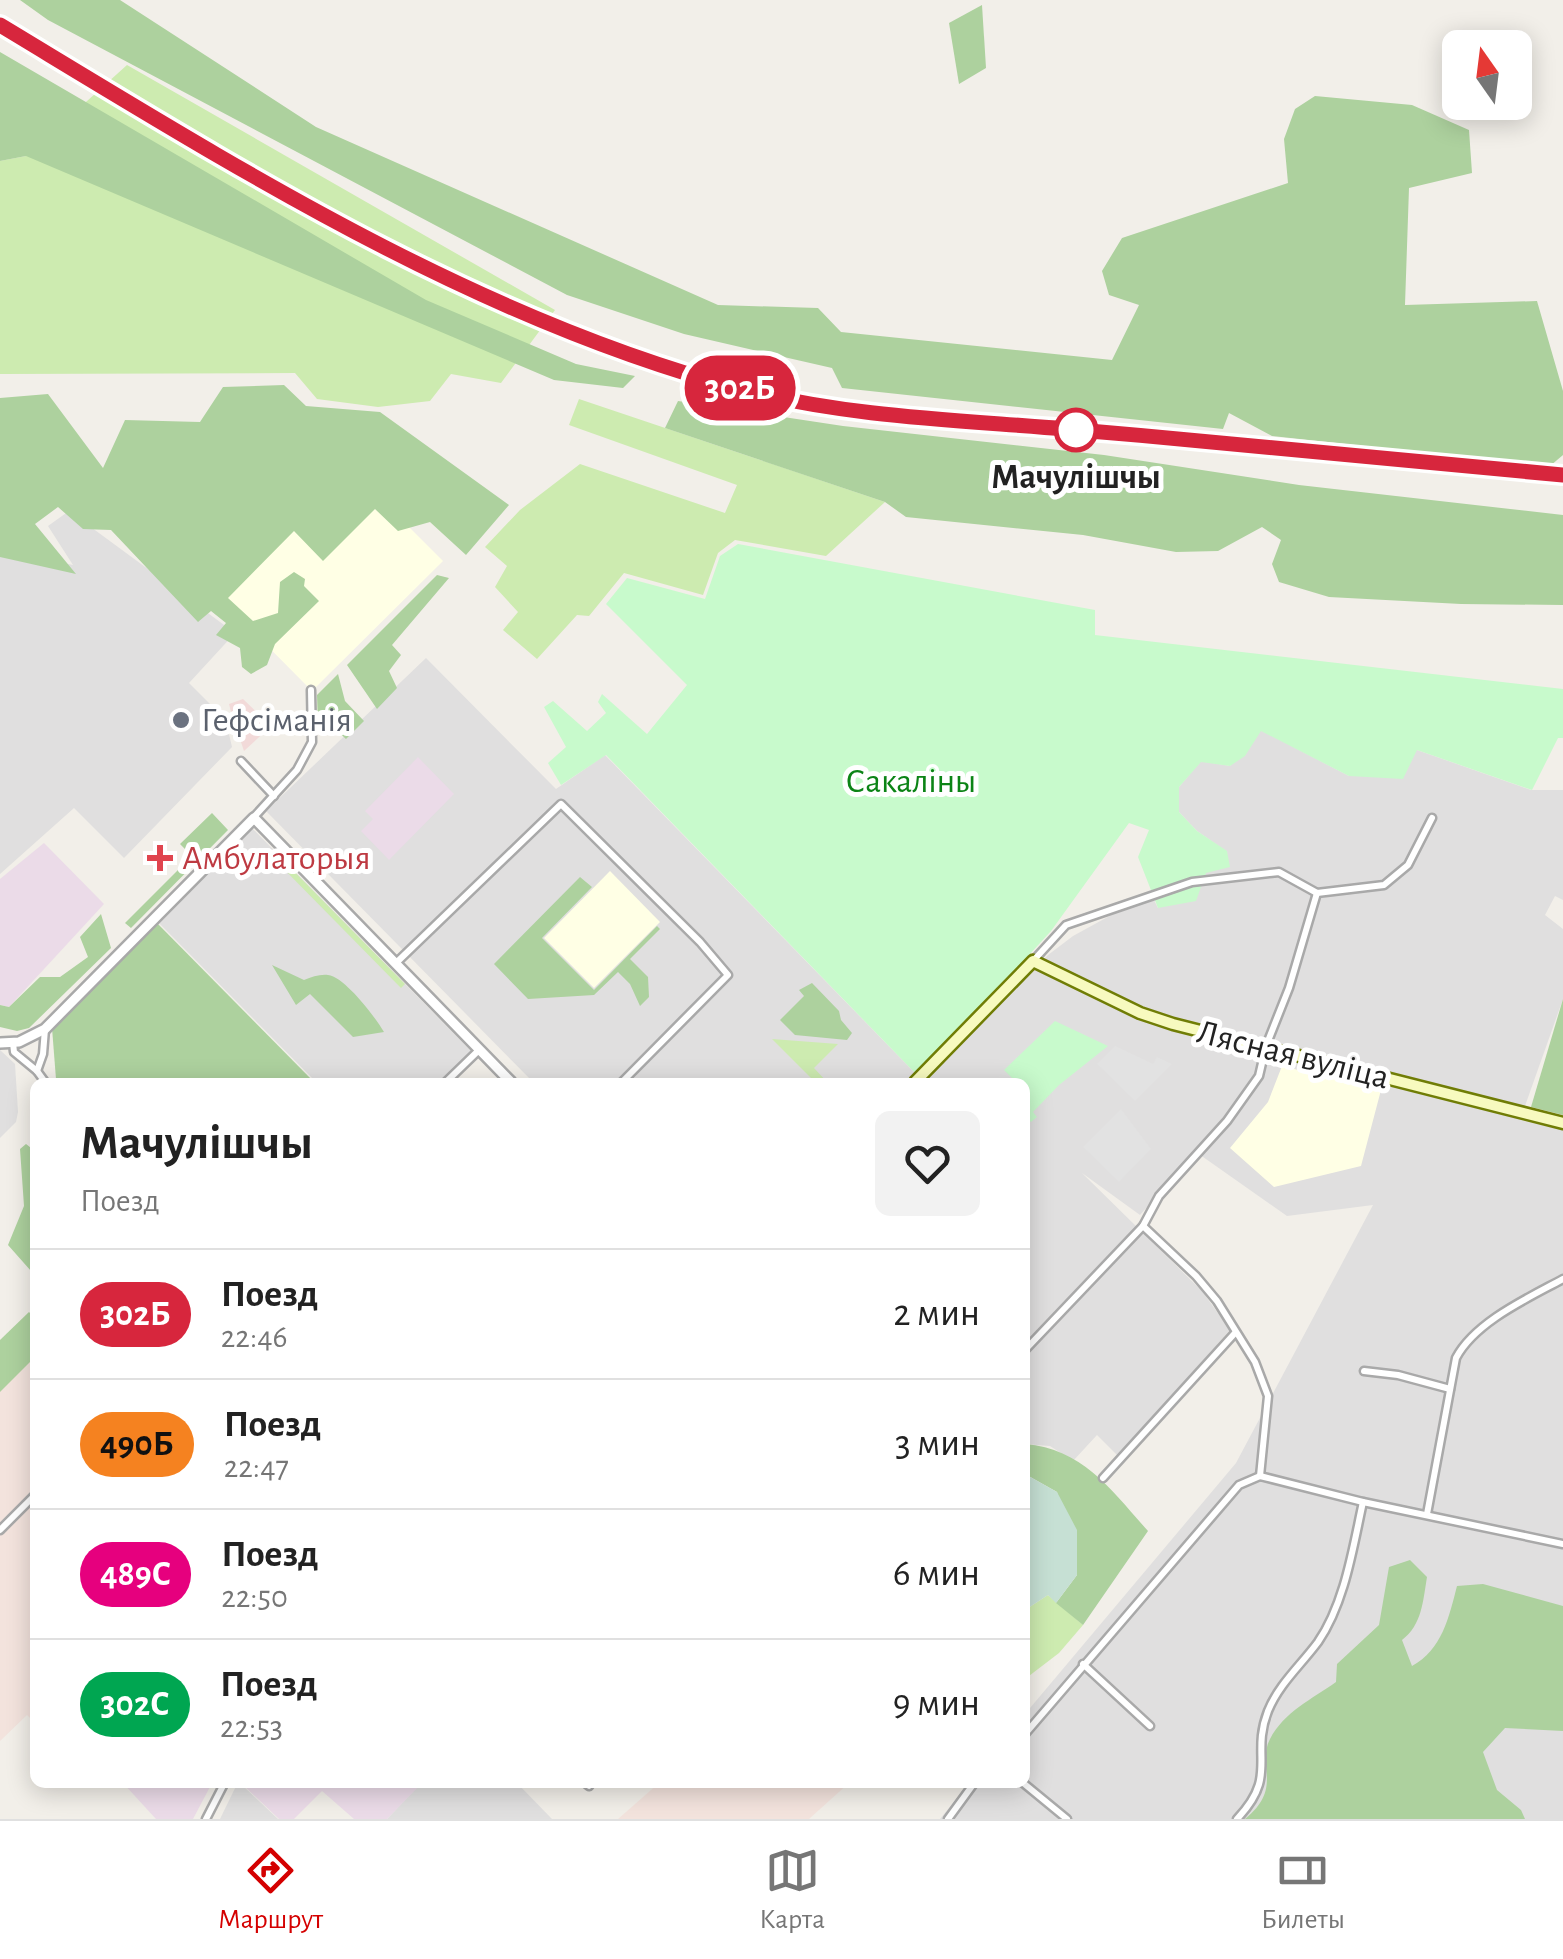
<!DOCTYPE html>
<html lang="ru">
<meta charset="utf-8">
<style>
body{margin:0;font-family:"Alegreya Sans",sans-serif;background:#f2f2f2;color:#222;height:100vh;display:flex;flex-direction:column;font-size:38px;white-space:nowrap}
*{box-sizing:border-box;margin:0}
p{font-size:32px;color:#767676}
.icon{flex:none;width:55px;height:55px;fill:none;stroke:currentColor;stroke-width:2;stroke-linecap:round;stroke-linejoin:round}
.map{position:relative;flex:1;overflow:hidden}
.details{position:absolute;left:30px;top:1078px;width:1000px;height:710px;display:flex;flex-direction:column;background:#fff;border-radius:15px;box-shadow:0 5px 25px #0003}
.details>*{flex:none}
.badge{padding:0 20px;border-radius:32px;font-size:35px;line-height:65px}
.needle{width:65px;rotate:346deg}
.tools{position:absolute;left:1442px;top:30px;display:grid;gap:20px}
.tools a{display:grid;place-items:center;width:90px;height:90px;border-radius:15px;background:#fff;box-shadow:0 5px 25px #0003;font-size:50px}
.map>.badge{position:absolute;translate:-50% -50%;box-shadow:0 0 0 5px #fff}
.round{display:grid;place-items:center;flex:none;width:105px;height:105px;border-radius:15px;background:#f2f2f2}
.head{display:flex;align-items:center;justify-content:space-between;height:170px;padding:0 50px}
h1{font-size:48px;font-weight:700;line-height:75px}
ul{padding:0;list-style:none}
li{display:flex;align-items:center;gap:30px;height:130px;padding:0 50px;border-top:2px solid #e0e0e0}
li div{flex:1}
li b{display:block;font-size:38px}
li em{font-style:normal}
li .badge{min-width:110px;font-weight:700;text-align:center}
.tabs{display:flex;justify-content:space-around;align-items:center;height:140px;border-top:2px solid #e0e0e0;background:#fff;font-size:28px;color:#767676}
.tabs a{display:grid;justify-items:center;gap:5px}
.tabs .selected{color:#d40000}
.map>svg:first-child{display:block}
.residential{fill:#e0dfdf}
.commercial{fill:#f2dad9}
.industrial{fill:#ebdbe8}
.education{fill:#ffffe5}
.military{fill:#f3e3dd}
.grass{fill:#cdebb0}
.forest{fill:#add19e}
.wetland{fill:#c6e0d4}
.park{fill:#c8facc}
.parking{fill:#e2e2e2}
.lines{fill:none;stroke-linecap:round;stroke-linejoin:round}
.minor-casing{stroke:#a9a9a9;stroke-width:11}
.tertiary-casing{stroke:#a9a9a9;stroke-width:14}
.secondary-casing{stroke:#707d05;stroke-width:15}
.minor{stroke:#fff;stroke-width:6}
.tertiary{stroke:#fff;stroke-width:9}
.secondary{stroke:#f7fabf;stroke-width:10}
.rail{stroke:#707070;stroke-width:2.5;stroke-dasharray:20 20;stroke-linecap:butt}
.line-casing{stroke:#fff;stroke-width:22}
.line{stroke:#d7263d;stroke-width:15}
.stop-dot{fill:#fff;stroke:#d7263d;stroke-width:5}
.worship-dot{fill:#6b7280;stroke:#fff;stroke-width:4}
.health-dot{fill:#e0444e;stroke:#fff;stroke-width:4}
.labels{text-anchor:middle;dominant-baseline:central;stroke-width:10;stroke-linejoin:round;paint-order:stroke}
.stop-label{font-size:35px;font-weight:bold;fill:#222;stroke:#fff}
.worship-label{font-size:35px;fill:#5b616d;stroke:#fff;text-anchor:start}
.park-label{font-size:35px;fill:#0c8416;stroke:#fff}
.health-label{font-size:35px;fill:#be3a42;stroke:#fff;text-anchor:start}
.street-label{font-size:35px;fill:#222;stroke:#fff}
</style>
<div class="map">
<svg width="1563" height="1819" viewBox="0 0 1563 1819">
<rect width="100%" height="100%" fill="#f2efe9"/>
<g class="residential">
<path d="M69,511L235,633L189,683L218,712L228,730L232,747L124,858L74,808L0,874V550L73,565L48,526Z"/>
<path d="M426,658L556,789L605,755L918,1076L912,1082H533L266,811Z"/>
<path d="M1261,730L1349,776L1417,750L1531,790H1563V900L1555,896L1545,915L1563,929V999L1520,1120L1563,1130V1819H940L969,1783L1025,1782V1714L1236,1463L1373,1205L1287,1216L1196,1152L1140,1215L1082,1173L1202,1291L1230,1330L1118,1456L1097,1435L1073,1461L1050,1446L1025,1444V1082H921L1048,955L1073,936L1115,913L1154,900L1158,908L1206,872L1226,851L1197,831L1179,812V787L1201,761L1230,766Z"/>
<path d="M249,825L473,1053L444,1082H316L155,919Z"/>
<path d="M0,1050L15,1064L18,1112L16,1122L0,1138Z"/>
<path d="M238,1782L240,1783L278,1819H220Z"/>
<path d="M422,1782L517,1783L552,1819H387Z"/>
</g>
<path class="commercial" d="M243,699L271,726L244,751L234,721L239,719L236,711L231,712L229,704Z"/>
<g class="industrial">
<path d="M418,757L454,794L389,860L361,831L373,819L365,811Z"/>
<path d="M44,843L104,904L9,1007L0,1005V879Z"/>
<path d="M123,1783H212L193,1819H156Z"/>
<path d="M241,1783H422L387,1819H354L322,1791L294,1819H279Z"/>
</g>
<g class="education">
<path d="M343,461L443,561L312,691L213,591Z"/>
<path d="M610,871L660,922L594,988L544,938Z"/>
<path d="M1282,1066L1381,1090L1361,1166L1274,1187L1230,1148L1268,1102Z"/>
</g>
<g class="military">
<path d="M35,1318V1723L27,1715L0,1741V1361Z"/>
<path d="M659,1783H849L809,1819H618Z"/>
</g>
<g class="grass">
<path d="M127,65L555,310L501,383L451,374L430,401L378,407L317,399L295,373L0,374V161L26,156Z"/>
<path d="M579,399L885,502L826,556L735,540L718,553L703,595L624,573L589,616L577,615L537,659L503,630L518,612L495,587L507,566L485,547L520,510L580,464L725,513L737,485L569,425Z"/>
<path d="M278,855L405,984L401,988L274,859Z"/>
<path d="M772,1039L838,1044L814,1068L827,1082H815Z"/>
<path d="M1048,1595L1083,1625L1059,1653L1025,1679V1610Z"/>
</g>
<g class="forest">
<path d="M20,0H120L316,127L718,305L818,308L841,332L1112,360L1139,305L1109,295L1102,271L1122,238L1288,183L1284,139L1295,109L1315,96L1412,105L1469,130L1472,173L1409,188L1405,305L1537,301L1563,391V455L1550,466L1272,436L1229,413L1223,429L842,388L832,368L684,334L567,295L48,20Z"/>
<path d="M982,5L986,68L959,84L949,23Z"/>
<path d="M0,52L426,300L576,364L635,376L623,388L554,380L26,156L0,161Z"/>
<path d="M284,385L306,406L380,412L509,505L466,555L430,522L398,531L375,509L323,561L294,531L228,598L253,621L278,613L280,582L294,572L305,579L304,586L319,601L275,644L267,665L251,674L242,667L240,648L216,635L226,623L211,611L198,622L111,530L83,529L58,507L35,524L76,574L0,557V398L48,394L103,468L125,420L200,422L223,387Z"/>
<path d="M678,401L843,426L1104,455L1299,485L1563,515V605L1461,604L1329,597L1279,582L1272,564L1281,540L1262,527L1218,551L1176,552L1083,535L906,517L885,502L665,428Z"/>
<path d="M437,575L449,578L392,645L401,655L389,671L397,688L377,709L347,665Z"/>
<path d="M338,674L345,701L364,721L346,739L331,725L323,730L318,726L317,695Z"/>
<path d="M212,813L228,830L131,928L125,923L192,856L180,844Z"/>
<path d="M580,877L592,887L542,938L594,990L657,926L660,929L630,959L648,977L649,997L640,1006L630,984L618,972L594,995L528,999L494,964Z"/>
<path d="M101,914L111,948L29,1028L17,1031L0,1027V1005L9,1007L40,977H60L88,957L80,937Z"/>
<path d="M156,922L314,1082H59L56,1079L52,1028Z"/>
<path d="M272,965L304,980C312,977 320,974 328,975C345,977 375,1017 384,1032L353,1037L310,994L296,1005Z"/>
<path d="M812,983L839,1011L841,1020L852,1033L847,1040L795,1035L780,1020L804,996L799,990Z"/>
<path d="M1563,999V1115L1531,1107Z"/>
<path d="M26,1144L35,1151V1236L32,1240L35,1245V1267L31,1271L8,1245L24,1206L20,1149Z"/>
<path d="M29,1312L35,1318V1357L0,1392V1340Z"/>
<path d="M1025,1444C1084,1449 1112,1491 1148,1531L1083,1625L1056,1603L1077,1575L1057,1492L1025,1474Z"/>
<path d="M1410,1560L1427,1577C1423,1601 1422,1625 1402,1640L1412,1666C1442,1650 1449,1617 1457,1586L1483,1584L1563,1606V1731L1505,1728L1483,1752L1497,1790L1521,1810L1525,1819H1245C1284,1787 1256,1766 1270,1739C1284,1712 1312,1699 1336,1682L1337,1664L1379,1625L1389,1567Z"/>
</g>
<path class="wetland" d="M1025,1474L1057,1492L1077,1530V1575L1056,1603L1048,1595L1025,1610Z"/>
<g class="park">
<path d="M738,544L1095,610V635L1563,689V738H1558L1532,790L1417,750L1403,779L1349,776L1261,731L1245,756L1230,766L1201,762L1179,787V812L1197,831L1227,851L1230,867L1206,873L1196,901L1158,908L1138,857L1149,830L1129,823L1051,931L918,1076L606,755L561,785L548,763L566,747L544,707L553,701L587,731L606,713L598,702L602,694L647,734L687,685L606,604L627,578L705,599L720,556Z"/>
<path d="M1055,1021L1108,1046L1059,1085L1033,1112L1037,1117L1031,1122L1025,1116V1082H1016L1004,1070Z"/>
</g>
<g class="parking">
<path d="M1115,1046L1153,1064L1157,1057L1172,1064L1135,1101L1097,1064Z"/>
<path d="M1121,1109L1151,1149L1119,1182L1083,1147Z"/>
</g>
<g class="lines">
<defs>
<g id="minor">
<path d="M241,761L274,796"/>
<path d="M254,817L297,770L312,742L311,690"/>
<path d="M1033,961L1066,925L1192,882L1279,872L1317,893L1384,885L1408,865L1432,818"/>
<path d="M396,963L561,804L700,942L728,975L622,1082"/>
<path d="M13,1043L14,1052L37,1071L45,1082"/>
<path d="M37,1071L43,1054L45,1029"/>
<path d="M446,1082L479,1050"/>
<path d="M1143,1226L1196,1276L1217,1301L1255,1362L1268,1396L1260,1476"/>
<path d="M1025,1350L1143,1226L1159,1196L1227,1121L1259,1076L1266,1046L1289,988L1317,893"/>
<path d="M1364,1371L1398,1375L1450,1389"/>
<path d="M1260,1476L1363,1502L1563,1544"/>
<path d="M1103,1478L1235,1333"/>
<path d="M1427,1514L1456,1358C1475,1322 1528,1298 1563,1279"/>
<path d="M0,1530L35,1495"/>
<path d="M1083,1664L1150,1726"/>
<path d="M1025,1734L1239,1485L1260,1476"/>
<path d="M584,1782L589,1786L592,1782"/>
<path d="M1022,1782L1067,1819"/>
<path d="M206,1819L225,1782"/>
<path d="M948,1819L975,1782"/>
<path d="M1237,1819C1279,1775 1250,1757 1268,1711C1279,1684 1301,1665 1318,1642C1345,1603 1353,1547 1363,1502"/>
</g>
<path id="tertiary" d="M0,1043L19,1042L45,1029L254,818L511,1082"/>
<path id="secondary" d="M915,1082L1033,961L1140,1013L1173,1024L1563,1123"/>
</defs>
<use href="#minor" class="minor-casing"/>
<use href="#tertiary" class="tertiary-casing"/>
<use href="#secondary" class="secondary-casing"/>
<use href="#minor" class="minor"/>
<use href="#tertiary" class="tertiary"/>
<use href="#secondary" class="secondary"/>
<path class="rail" d="M0,19L125,94L422,262L545,319L677,366L749,384L866,407L1563,470"/>
</g>
<g class="lines">
<defs>
<path id="line" d="M0,25C237,168 475,319 744,390C849,417 959,420 1066,429C1232,443 1398,459 1563,475"/>
</defs>
<use href="#line" class="line-casing"/>
<use href="#line" class="line"/>
</g>
<circle class="stop-dot" cx="1076" cy="430" r="20"/>
<circle class="worship-dot" cx="181" cy="720" r="10"/>
<path class="health-dot" d="M155 843h10v10h10v10h-10v10h-10v-10h-10v-10h10z"/>
<g class="labels">
<g class="stop-label">
<text x="1076" y="477">Мачулішчы</text>
</g>
<g class="worship-label">
<text x="201" y="720">Гефсіманія</text>
</g>
<g class="park-label">
<text x="911" y="781">Сакаліны</text>
</g>
<g class="health-label">
<text x="182" y="858">Амбулаторыя</text>
</g>
<g class="street-label">
<text transform="translate(1293 1055) rotate(14)">Лясная вуліца</text>
</g>
</g>
</svg>
<div class="tools">
<a><svg class="needle" viewBox="-14 -14 28 28"><path d="M0-13l5 13h-10z" fill="#e53935"/><path d="M0 13l5-13h-10z" fill="#767676"/></svg></a>
</div>
<b class="badge" style="left:740px;top:388px;background:#d7263d;color:#fff">302Б</b>
<section class="details">
<div class="head"><div><h1>Мачулішчы</h1><p>Поезд</p></div><a class="round"><svg class="icon" aria-label="heart" viewBox="0 0 24 24"><path d="M12 20l-8-8c-3-5 5-10 8-4 3-6 11-1 8 4z"/></svg></a></div>
<ul>
<li><span class="badge" style="background:#d7263d;color:#fff">302Б</span><div><b>Поезд</b><p>22:46</p></div><em>2 мин</em></li>
<li><span class="badge" style="background:#f58220;color:#111">490Б</span><div><b>Поезд</b><p>22:47</p></div><em>3 мин</em></li>
<li><span class="badge" style="background:#e6007e;color:#fff">489С</span><div><b>Поезд</b><p>22:50</p></div><em>6 мин</em></li>
<li><span class="badge" style="background:#00a651;color:#fff">302С</span><div><b>Поезд</b><p>22:53</p></div><em>9 мин</em></li>
</ul>
</section>
</div>
<nav class="tabs">
<a class="selected"><svg class="icon" aria-label="directions" viewBox="0 0 24 24"><path d="M12 3l9 9-9 9-9-9zM9 14v-3h6M13 9l2 2-2 2"/></svg>Маршрут</a>
<a><svg class="icon" aria-label="map" viewBox="0 0 24 24"><path d="M3 6l6-2 6 2 6-2v14l-6 2-6-2-6 2zM9 4v14M15 6v14"/></svg>Карта</a>
<a><svg class="icon" aria-label="tickets" viewBox="0 0 24 24"><path d="M3 7h18v10H3zM15 7v10"/></svg>Билеты</a>
</nav>
